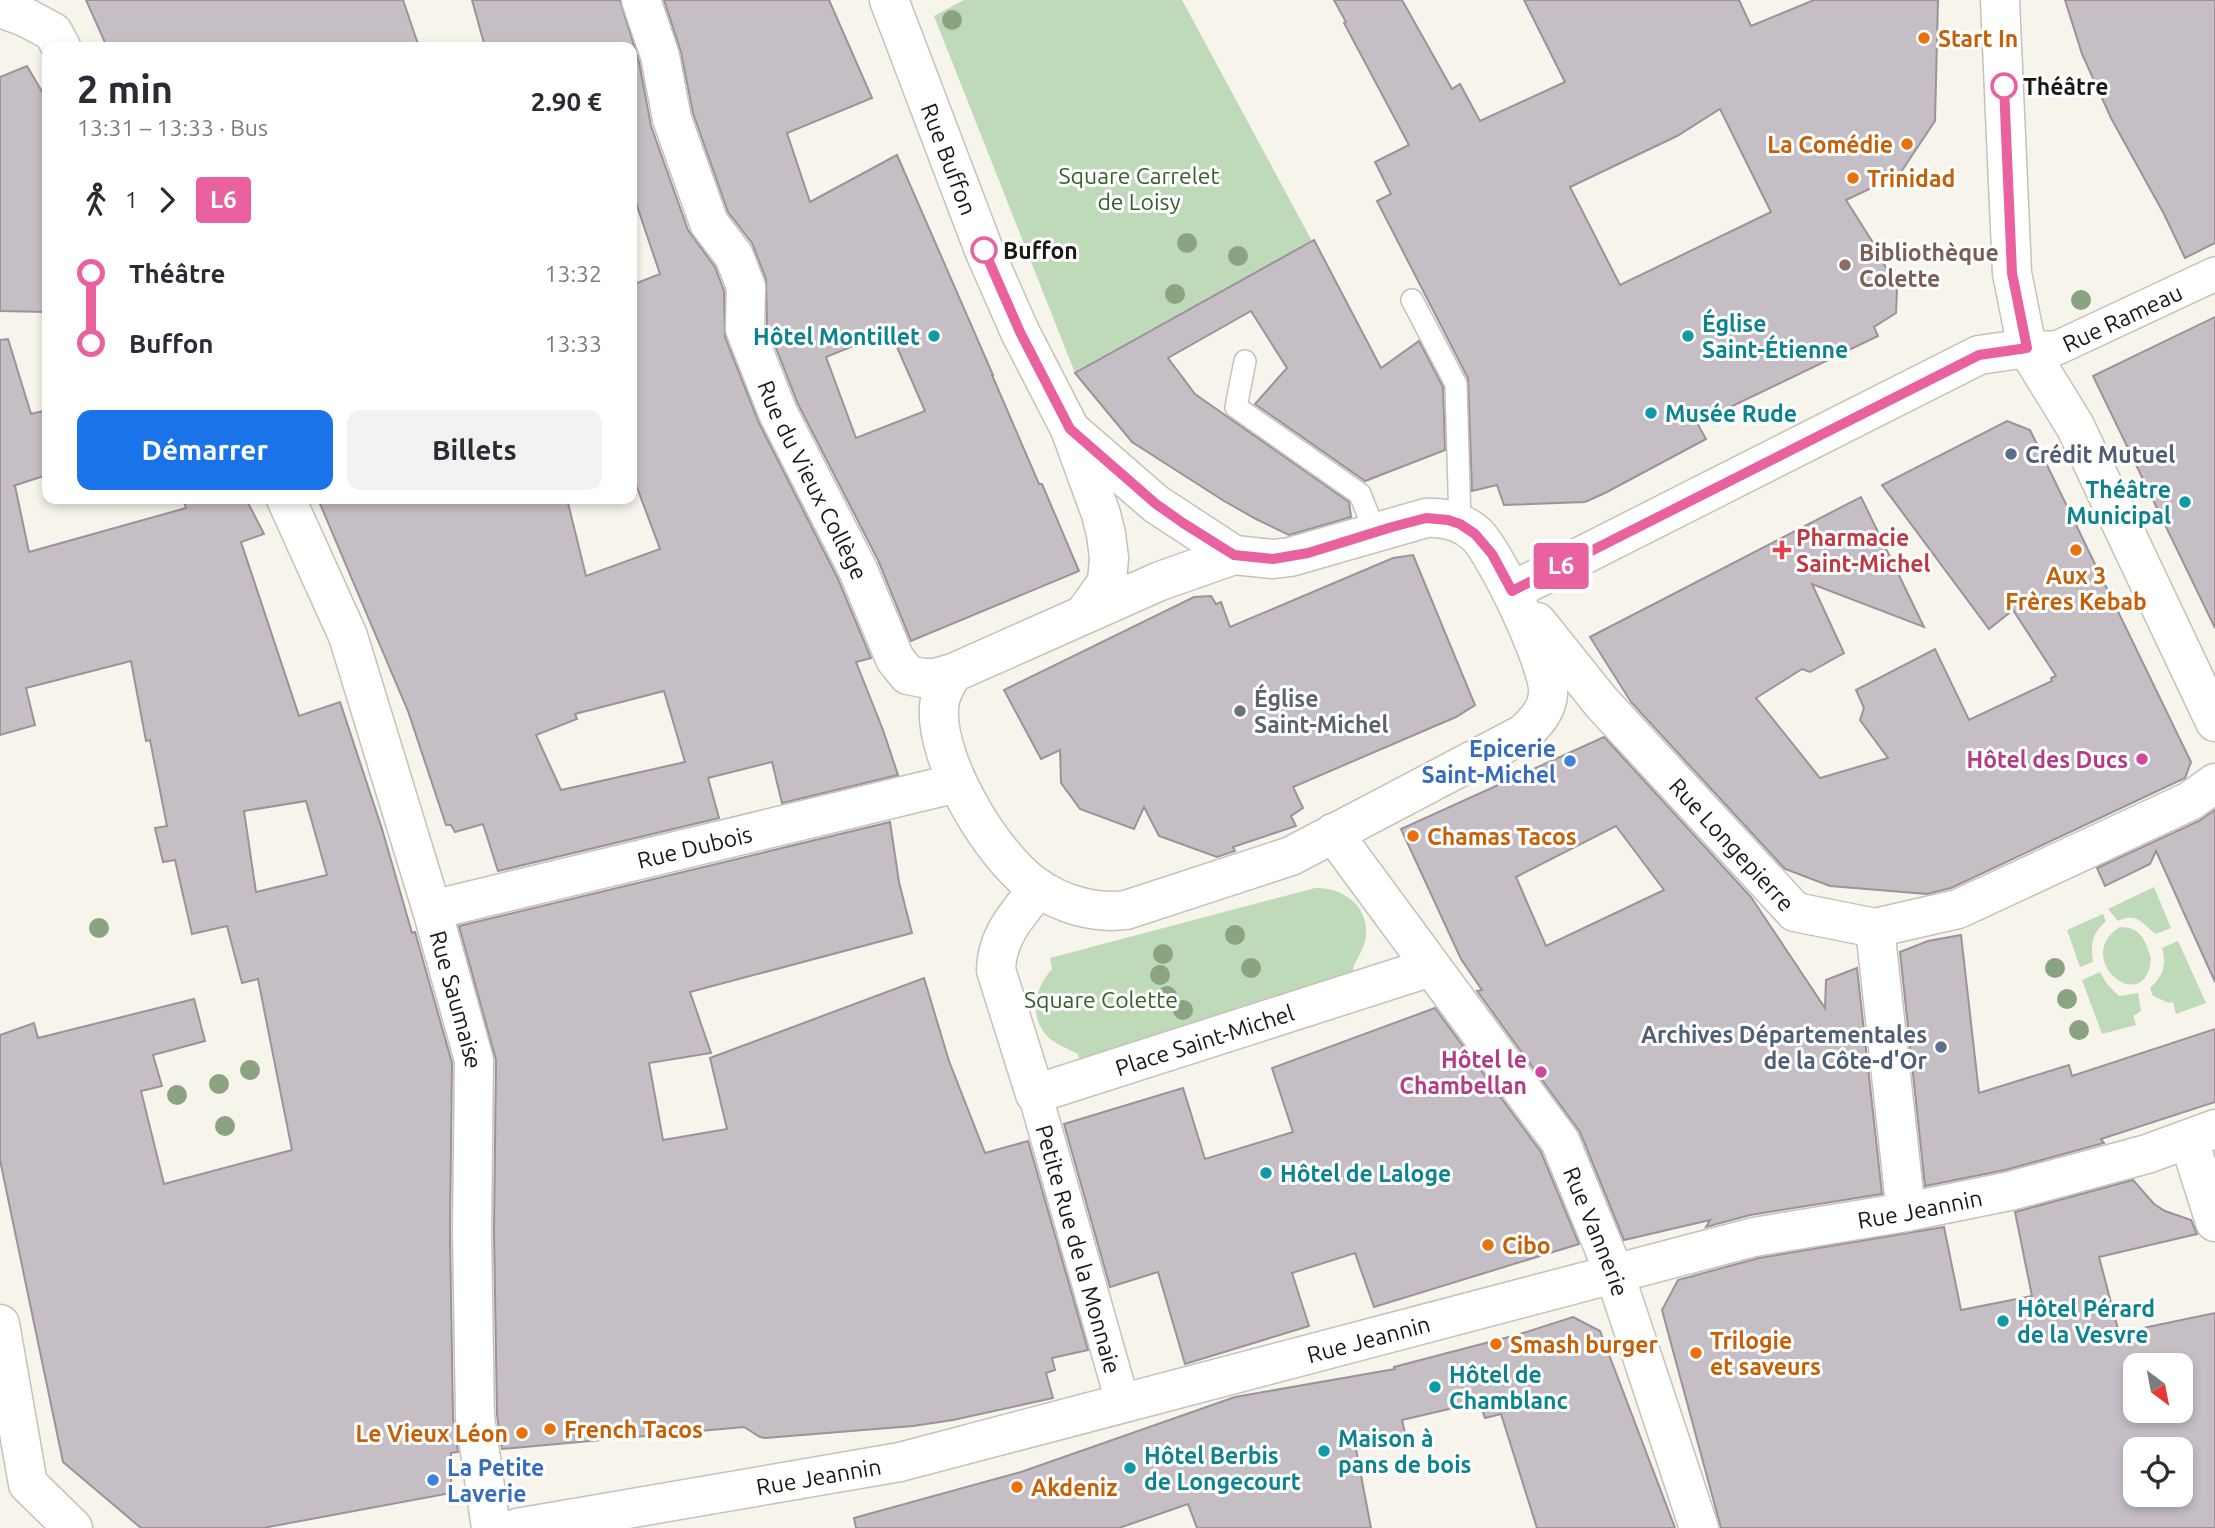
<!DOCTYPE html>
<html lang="fr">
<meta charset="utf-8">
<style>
body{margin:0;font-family:Ubuntu,sans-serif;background:#f2f2f3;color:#2b2b33;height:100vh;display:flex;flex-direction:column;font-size:26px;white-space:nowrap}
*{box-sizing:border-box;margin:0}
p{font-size:23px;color:#7c7c81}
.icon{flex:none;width:38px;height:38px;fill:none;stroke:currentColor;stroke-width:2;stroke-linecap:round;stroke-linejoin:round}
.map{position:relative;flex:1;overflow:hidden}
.details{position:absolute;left:42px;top:42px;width:595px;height:462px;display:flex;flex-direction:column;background:#fff;border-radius:14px;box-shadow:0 4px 10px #0003}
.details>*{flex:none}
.badge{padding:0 14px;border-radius:5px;font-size:24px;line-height:46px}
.needle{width:46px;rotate:148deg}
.buttons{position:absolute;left:2123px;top:1353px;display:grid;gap:14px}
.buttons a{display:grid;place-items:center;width:70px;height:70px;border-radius:14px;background:#fff;box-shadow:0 4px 10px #0003;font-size:35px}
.map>.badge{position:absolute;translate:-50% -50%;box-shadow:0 0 0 4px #fff}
.legs{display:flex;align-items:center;gap:10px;height:77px;padding:0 35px;font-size:23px}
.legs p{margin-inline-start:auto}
.headline{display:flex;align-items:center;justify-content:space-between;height:119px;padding:0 35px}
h1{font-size:38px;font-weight:700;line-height:52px}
.cta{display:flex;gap:14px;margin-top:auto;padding:14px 35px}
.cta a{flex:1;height:80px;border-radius:14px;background:#1a73e8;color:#fff;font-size:28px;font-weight:700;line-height:80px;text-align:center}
.cta a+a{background:#f2f2f3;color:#2b2b33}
ul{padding:0 35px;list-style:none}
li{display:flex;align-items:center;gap:24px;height:70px;font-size:26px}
li i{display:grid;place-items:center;width:10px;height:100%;margin:0 9px;background:currentColor}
li i::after{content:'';width:18px;height:18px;margin:-9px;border:5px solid;border-radius:50%;background:#fff}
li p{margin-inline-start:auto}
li:first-child i{background:linear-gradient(#0000 50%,currentColor 0)}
li:last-child i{background:linear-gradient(currentColor 50%,#0000 0)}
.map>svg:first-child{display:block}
.green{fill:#bedab8}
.building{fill:#c6bec5;stroke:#9b9399;stroke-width:2;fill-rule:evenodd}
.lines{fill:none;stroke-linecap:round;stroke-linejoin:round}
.service-casing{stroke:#c5c2b9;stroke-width:24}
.pedestrian-casing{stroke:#c5c2b9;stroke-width:36}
.minor-casing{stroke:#c5c2b9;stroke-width:41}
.tertiary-casing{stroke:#c5c2b9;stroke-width:41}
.service{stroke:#fff;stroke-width:21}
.pedestrian{stroke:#fff;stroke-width:33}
.minor{stroke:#fff;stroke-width:38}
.tertiary{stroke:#fff;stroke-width:38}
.tree{fill:#8ba380}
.line-1-casing{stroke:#fff;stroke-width:16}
.line-1{stroke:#ea619f;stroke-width:10}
.food-dot{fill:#e8710a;stroke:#fff;stroke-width:2.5}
.stop-1-dot{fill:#fff;stroke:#ea619f;stroke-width:3.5}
.education-dot{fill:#8d6e63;stroke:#fff;stroke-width:2.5}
.culture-dot{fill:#0f9aa8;stroke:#fff;stroke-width:2.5}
.service-dot{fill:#5c6f8a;stroke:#fff;stroke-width:2.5}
.health-dot{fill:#e0444e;stroke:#fff;stroke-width:2.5}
.worship-dot{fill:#6b7280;stroke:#fff;stroke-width:2.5}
.hotel-dot{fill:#d1479c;stroke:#fff;stroke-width:2.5}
.shop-dot{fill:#3f7fe0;stroke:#fff;stroke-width:2.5}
.labels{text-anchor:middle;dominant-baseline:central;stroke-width:6;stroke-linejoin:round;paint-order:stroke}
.food-label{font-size:23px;font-weight:bold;fill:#c56008;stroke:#fff;text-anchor:start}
.stop-label{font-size:23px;font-weight:bold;fill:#191814;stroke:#fff;text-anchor:start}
.street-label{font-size:23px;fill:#191814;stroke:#fff}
.park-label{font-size:23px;fill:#336029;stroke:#fff}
.education-label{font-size:23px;font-weight:bold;fill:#785e54;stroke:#fff;text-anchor:start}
.culture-label{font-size:23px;font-weight:bold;fill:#0d838f;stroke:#fff;text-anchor:start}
.service-label{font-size:23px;font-weight:bold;fill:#4e5e75;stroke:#fff;text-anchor:start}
.health-label{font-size:23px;font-weight:bold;fill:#be3a42;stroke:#fff;text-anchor:start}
.worship-label{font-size:23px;font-weight:bold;fill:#5b616d;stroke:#fff;text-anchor:start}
.shop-label{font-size:23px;font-weight:bold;fill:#366cbe;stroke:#fff;text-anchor:end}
.hotel-label{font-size:23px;font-weight:bold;fill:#b23c85;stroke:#fff;text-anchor:end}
</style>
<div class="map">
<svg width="2215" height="1528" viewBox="0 0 2215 1528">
<rect width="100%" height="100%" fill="#f7f4eb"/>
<g class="green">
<path d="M964,0H1182L1312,241L1075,373L934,16Z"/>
<path d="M2154,887L2171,928L2156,934C2142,924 2137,911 2118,921L2108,909Z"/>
<path d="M1315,888C1345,887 1372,909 1365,941C1362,954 1351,965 1352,978L1080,1060L1078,1054C1069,1049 1057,1045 1049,1038C1028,1017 1034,989 1052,969L1050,958Z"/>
<path d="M2103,914L2106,921C2091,935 2091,943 2093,962L2080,967L2067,930Z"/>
<path d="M2120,927C2141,927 2145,940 2151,958C2146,1020 2070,958 2120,927Z"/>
<path d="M2178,941L2206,1003L2176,1014L2173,1002L2169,1003L2153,996L2150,988C2163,976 2167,966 2162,948Z"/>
<path d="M2100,972L2107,984L2119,996L2138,993L2141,1011L2133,1016L2136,1025L2102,1034L2082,980Z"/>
</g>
<g class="building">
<path d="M86,0H403L419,47H107Z"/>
<path d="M472,0H620L639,62L651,126L688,230L715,267L724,291L725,337L759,423L838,579L871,658L856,662L883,730L898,775L782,803L772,762L708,778L719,818L498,871L483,824L455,832L451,825H446L408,711L318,499H567L586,576L660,549L632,474V285L660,274L632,191V47H485ZM664,691L685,762L561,790L536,735L577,719L575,714Z"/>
<path d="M664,0H829L872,98L787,133L810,202L897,155L993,375H992L1039,484H1042L1079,571L911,641L878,560L798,404L767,325L766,279L752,243L728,212L693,113L681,52ZM890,331L925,411L856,438L826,357Z"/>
<path d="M1334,0H1402L1452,89L1460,84L1480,121L1565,82L1524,0H1739L1751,26L1814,0H1938L1935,121L1899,175L1846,200L1877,249L1897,291L1896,313L1874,327L1878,336L1697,423L1706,439L1605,493L1585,502L1504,505L1497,485L1472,491L1468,378L1377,201L1391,194L1375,162L1409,145L1344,23L1346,22ZM1720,109L1771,212L1620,285L1570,187L1677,136Z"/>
<path d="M2065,0H2215V243L2185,258L2164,214L2111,118L2082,54Z"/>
<path d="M27,66L47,100V312L0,311V77Z"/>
<path d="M1314,240L1381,368L1419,341L1443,387L1445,450L1365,481L1255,404L1287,368L1251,311L1168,358L1195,394L1349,502L1351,517L1289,535L1256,519L1224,501L1132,442L1075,373Z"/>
<path d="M2215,317V628L2093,376Z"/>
<path d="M8,339L31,414L47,410V475L13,486H15L29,552L186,508L183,499H246L264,534L241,542L299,716L340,702L382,829L412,933L415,932L452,1063L450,1232L453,1418L458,1452L451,1453V1493L263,1528H141L63,1462L0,1160V1035L34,1023L38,1038L194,999L205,1041L153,1055L162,1086L141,1091L164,1184L292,1150L258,979L242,983L227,926L192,934L175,860L163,862L155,828L167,826L150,740L146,741L131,661L26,688L35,725L0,735V340ZM306,801L327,875L256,892L244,811Z"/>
<path d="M2007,421L2030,430L2191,762L2185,778L1951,888L1927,894L1830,886L1785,869L1631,702L1590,637L1861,497L1924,627L1812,584L1844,653L1810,672L1802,669L1756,698L1820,778L1888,758L1860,720L1864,708L1856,690L1935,649L1969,720L2052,681L2051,678L2056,676L2013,610L1989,629L1882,485Z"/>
<path d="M1413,555L1475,705L1456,717L1293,787L1303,808L1291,816L1296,826L1233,847L1235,851L1217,857L1159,836L1144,807L1134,829L1080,809L1061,783L1060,750L1041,759L1004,690L1194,597L1211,596L1216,604L1221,602L1230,627L1393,558Z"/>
<path d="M1604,737L1751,897L1825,1008L1826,980L1857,968L1882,1194L1750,1215L1706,1227L1710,1220L1624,1240L1580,1132L1477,991L1482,990L1461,959L1401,829ZM1616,826L1664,890L1546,946L1516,877Z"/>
<path d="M2215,810V982L2156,851L2150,864L2105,886L2097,868L2199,821Z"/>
<path d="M890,822L899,882L912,933L690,992L711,1053L649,1063L663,1140L727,1129L710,1058L924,978L949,1061L985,1153L1028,1141L1088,1350L1052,1358L1055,1370L1046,1373L1053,1398L953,1420L913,1426L765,1438L760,1437L744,1427L502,1449L497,1415L494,1232L496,1060L459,926Z"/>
<path d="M1961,935L1979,1093L2069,1065L2072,1076L2215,1029V1102L2101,1139L2104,1143L2005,1170L1925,1186L1900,952L1928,941Z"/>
<path d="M1435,1008L1541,1152L1579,1244L1374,1307L1355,1253L1292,1273L1309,1326L1185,1364L1158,1272L1110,1287L1064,1124L1183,1088L1205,1159L1293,1132L1272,1068Z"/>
<path d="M2133,1180L2154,1204L2165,1211L2191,1220L2197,1234L2099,1257L2119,1333L2215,1313V1528H1721L1662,1310L1678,1280L1759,1258L1944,1227L1961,1310L2032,1296L2015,1212ZM2135,1365H2180V1410H2135ZM2135,1449H2180V1494H2135Z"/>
<path d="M1573,1317L1600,1331L1675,1528H1537L1501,1414L1485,1418L1479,1402L1402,1420L1406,1438L1356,1449L1371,1528H1197L1188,1504L1119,1528H856L854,1518L1021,1472L1235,1397L1395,1369L1394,1367L1520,1334Z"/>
</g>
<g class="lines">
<defs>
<g id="service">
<path d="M1412,300L1456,384L1460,524"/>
<path d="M1245,361L1236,407L1360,494L1375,532"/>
</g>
<g id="pedestrian">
<path id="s1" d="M2027,348H2057L2215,274"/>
<path id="s2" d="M1035,1094L1123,1404"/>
</g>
<g id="minor">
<path id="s3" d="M641,0L660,56L672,119L709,223L734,256L746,287L745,329L778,413L858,570L895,659L908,675L923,678H935L953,673"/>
<path id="s4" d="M889,0L984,250L1020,332L1070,429L1101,514L1106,534L1109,558L1107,582L1085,613"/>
<path d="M2000,0L2012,273L2027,348L2075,426L2215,722"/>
<path d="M0,8L25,17L53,32L61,47"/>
<path d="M1072,431L1156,504L1234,555"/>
<path id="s5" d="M286,499L348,636L432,910L474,1060L472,1232L475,1417L491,1528"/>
<path d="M1426,518C1444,517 1462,522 1476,534C1496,553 1551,668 1548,694C1547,711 1535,723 1523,734L1291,856L1126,910C1094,914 1061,904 1035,886C992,856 935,761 939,707C940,694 946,684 953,673L1160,581L1234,555L1273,559L1290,557Z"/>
<path d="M1512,591L1979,355L2027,348"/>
<path id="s6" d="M1537,622L1601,702L1795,912L1875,928L1958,909L2190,801L2215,783"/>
<path id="s7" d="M1333,833L1560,1141L1615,1275L1699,1528"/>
<path id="s8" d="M1038,888C1018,915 997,934 996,970L1035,1094L1431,967"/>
<path id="s9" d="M432,910L957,783"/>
<path d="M1875,928L1906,1212"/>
<path d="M2189,1140L2215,1222"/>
<path id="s10" d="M517,1528L900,1462L1754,1237L1906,1212L2010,1191L2147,1154L2215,1129"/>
</g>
<path id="tertiary" d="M0,1324L28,1484L73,1528"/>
</defs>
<use href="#service" class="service-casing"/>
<use href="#pedestrian" class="pedestrian-casing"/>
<use href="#minor" class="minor-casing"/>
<use href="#tertiary" class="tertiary-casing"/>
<use href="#service" class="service"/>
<use href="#pedestrian" class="pedestrian"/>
<use href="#minor" class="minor"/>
<use href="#tertiary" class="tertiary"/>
</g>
<g class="tree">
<circle cx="952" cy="20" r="10"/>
<circle cx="1187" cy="243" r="10"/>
<circle cx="1238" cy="256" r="10"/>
<circle cx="1175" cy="294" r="10"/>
<circle cx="2081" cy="300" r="10"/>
<circle cx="99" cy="928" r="10"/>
<circle cx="1235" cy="935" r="10"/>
<circle cx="1163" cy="954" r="10"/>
<circle cx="1251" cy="968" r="10"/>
<circle cx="2055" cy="968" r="10"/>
<circle cx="1160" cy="975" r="10"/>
<circle cx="1167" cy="996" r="10"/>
<circle cx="2067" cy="999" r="10"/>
<circle cx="1183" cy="1010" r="10"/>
<circle cx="2079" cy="1030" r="10"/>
<circle cx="250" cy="1070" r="10"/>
<circle cx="219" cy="1084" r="10"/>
<circle cx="177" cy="1095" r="10"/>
<circle cx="225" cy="1126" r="10"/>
</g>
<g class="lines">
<defs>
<path id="line-1" d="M984,250L1020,332L1070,429L1156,504L1183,523L1234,555L1273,559L1308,553L1392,527L1426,518L1448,520L1460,524L1475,534L1492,554L1512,591L1979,355L2027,348L2012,273L2004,86"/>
</defs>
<use href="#line-1" class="line-1-casing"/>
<use href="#line-1" class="line-1"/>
</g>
<g class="food-dot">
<circle cx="1924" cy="38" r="7"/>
<circle cx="1907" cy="144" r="7"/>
<circle cx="1853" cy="178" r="7"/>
<circle cx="2076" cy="550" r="7"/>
<circle cx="1413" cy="836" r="7"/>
<circle cx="1488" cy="1245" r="7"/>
<circle cx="1496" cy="1344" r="7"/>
<circle cx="1696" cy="1353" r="7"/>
<circle cx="550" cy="1429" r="7"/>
<circle cx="522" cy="1433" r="7"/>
<circle cx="1017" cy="1487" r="7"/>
</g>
<g class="stop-1-dot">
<circle cx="2004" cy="86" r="12"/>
<circle cx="984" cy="250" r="12"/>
</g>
<circle class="education-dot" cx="1845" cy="265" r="7"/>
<g class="culture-dot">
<circle cx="934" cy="336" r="7"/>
<circle cx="1688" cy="336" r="7"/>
<circle cx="1651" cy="413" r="7"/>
<circle cx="2185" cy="502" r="7"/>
<circle cx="1266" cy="1173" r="7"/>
<circle cx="2003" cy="1321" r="7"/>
<circle cx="1435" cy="1387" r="7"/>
<circle cx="1324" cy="1451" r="7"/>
<circle cx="1130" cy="1468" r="7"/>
</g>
<g class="service-dot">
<circle cx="2011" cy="454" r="7"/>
<circle cx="1941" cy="1047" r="7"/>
</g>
<path class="health-dot" d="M1778.5 539.5h7v7h7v7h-7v7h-7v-7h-7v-7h7z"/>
<circle class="worship-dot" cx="1240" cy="711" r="7"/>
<g class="hotel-dot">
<circle cx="2142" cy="759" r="7"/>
<circle cx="1541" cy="1072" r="7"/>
</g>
<g class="shop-dot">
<circle cx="1570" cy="761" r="7"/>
<circle cx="433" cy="1480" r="7"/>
</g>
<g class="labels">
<g class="food-label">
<text x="1938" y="38">Start In</text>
<text x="1893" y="144" text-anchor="end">La Comédie</text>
<text x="1867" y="178">Trinidad</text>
<text x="2076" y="575" text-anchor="middle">Aux 3<tspan x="2076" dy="26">Frères Kebab</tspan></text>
<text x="1427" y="836">Chamas Tacos</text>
<text x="1502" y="1245">Cibo</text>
<text x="1710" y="1340">Trilogie<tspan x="1710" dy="26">et saveurs</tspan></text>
<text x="1510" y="1344">Smash burger</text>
<text x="564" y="1429">French Tacos</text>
<text x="508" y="1433" text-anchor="end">Le Vieux Léon</text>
<text x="1031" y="1487">Akdeniz</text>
</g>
<g class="stop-label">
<text x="2023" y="86">Théâtre</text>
<text x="1003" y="250">Buffon</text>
</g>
<g class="street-label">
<text stroke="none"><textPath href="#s4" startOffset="170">Rue Buffon</textPath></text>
<text stroke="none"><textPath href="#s1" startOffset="102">Rue Rameau</textPath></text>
<text stroke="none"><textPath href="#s3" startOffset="516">Rue du Vieux Collège</textPath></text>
<text stroke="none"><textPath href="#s6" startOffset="296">Rue Longepierre</textPath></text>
<text stroke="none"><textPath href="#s9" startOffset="270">Rue Dubois</textPath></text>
<text stroke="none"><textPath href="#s5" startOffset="530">Rue Saumaise</textPath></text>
<text stroke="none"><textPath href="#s8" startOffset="402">Place Saint-Michel</textPath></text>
<text stroke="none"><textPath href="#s10" startOffset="1440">Rue Jeannin</textPath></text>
<text stroke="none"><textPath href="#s7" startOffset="480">Rue Vannerie</textPath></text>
<text stroke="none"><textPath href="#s2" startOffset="161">Petite Rue de la Monnaie</textPath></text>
<text stroke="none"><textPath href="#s10" startOffset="873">Rue Jeannin</textPath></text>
<text stroke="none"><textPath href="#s10" startOffset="306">Rue Jeannin</textPath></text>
</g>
<g class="park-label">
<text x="1139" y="175">Square Carrelet<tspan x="1139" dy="26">de Loisy</tspan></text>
<text x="1101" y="999">Square Colette</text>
</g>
<g class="education-label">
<text x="1859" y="252">Bibliothèque<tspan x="1859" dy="26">Colette</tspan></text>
</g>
<g class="culture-label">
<text x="1702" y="323">Église<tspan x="1702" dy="26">Saint-Étienne</tspan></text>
<text x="920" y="336" text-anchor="end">Hôtel Montillet</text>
<text x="1665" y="413">Musée Rude</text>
<text x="2171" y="489" text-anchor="end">Théâtre<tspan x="2171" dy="26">Municipal</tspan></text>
<text x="1280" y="1173">Hôtel de Laloge</text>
<text x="2017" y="1308">Hôtel Pérard<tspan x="2017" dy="26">de la Vesvre</tspan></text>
<text x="1449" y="1374">Hôtel de<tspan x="1449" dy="26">Chamblanc</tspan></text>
<text x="1338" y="1438">Maison à<tspan x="1338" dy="26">pans de bois</tspan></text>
<text x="1144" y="1455">Hôtel Berbis<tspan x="1144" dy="26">de Longecourt</tspan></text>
</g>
<g class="service-label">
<text x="2025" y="454">Crédit Mutuel</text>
<text x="1927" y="1034" text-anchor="end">Archives Départementales<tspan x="1927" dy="26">de la Côte-d'Or</tspan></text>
</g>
<g class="health-label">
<text x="1796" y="537">Pharmacie<tspan x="1796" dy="26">Saint-Michel</tspan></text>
</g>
<g class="worship-label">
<text x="1254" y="698">Église<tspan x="1254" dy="26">Saint-Michel</tspan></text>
</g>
<g class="shop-label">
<text x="1556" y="748">Epicerie<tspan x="1556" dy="26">Saint-Michel</tspan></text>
<text x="447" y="1467" text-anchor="start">La Petite<tspan x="447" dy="26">Laverie</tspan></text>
</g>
<g class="hotel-label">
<text x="2128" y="759">Hôtel des Ducs</text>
<text x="1527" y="1059">Hôtel le<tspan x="1527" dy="26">Chambellan</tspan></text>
</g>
</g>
</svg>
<div class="buttons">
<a><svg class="needle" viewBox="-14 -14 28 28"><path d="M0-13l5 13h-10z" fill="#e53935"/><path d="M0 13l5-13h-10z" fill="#7c7c81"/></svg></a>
<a><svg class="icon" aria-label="locate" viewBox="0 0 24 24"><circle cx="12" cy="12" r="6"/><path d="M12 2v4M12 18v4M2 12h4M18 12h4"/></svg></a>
</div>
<b class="badge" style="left:1561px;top:566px;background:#ea619f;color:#fff">L6</b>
<section class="details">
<div class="headline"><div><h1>2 min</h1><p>13:31 – 13:33 · Bus</p></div><b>2.90 €</b></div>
<div class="legs"><svg class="icon" aria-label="walk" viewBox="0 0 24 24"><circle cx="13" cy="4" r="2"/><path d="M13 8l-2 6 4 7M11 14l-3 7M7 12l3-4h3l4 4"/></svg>1<svg class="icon" aria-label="forward" viewBox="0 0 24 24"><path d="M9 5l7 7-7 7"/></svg><b class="badge" style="background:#ea619f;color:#fff">L6</b></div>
<ul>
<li><i style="color:#ea619f"></i><b>Théâtre</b><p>13:32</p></li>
<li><i style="color:#ea619f"></i><b>Buffon</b><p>13:33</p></li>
</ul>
<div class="cta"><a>Démarrer</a><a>Billets</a></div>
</section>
</div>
